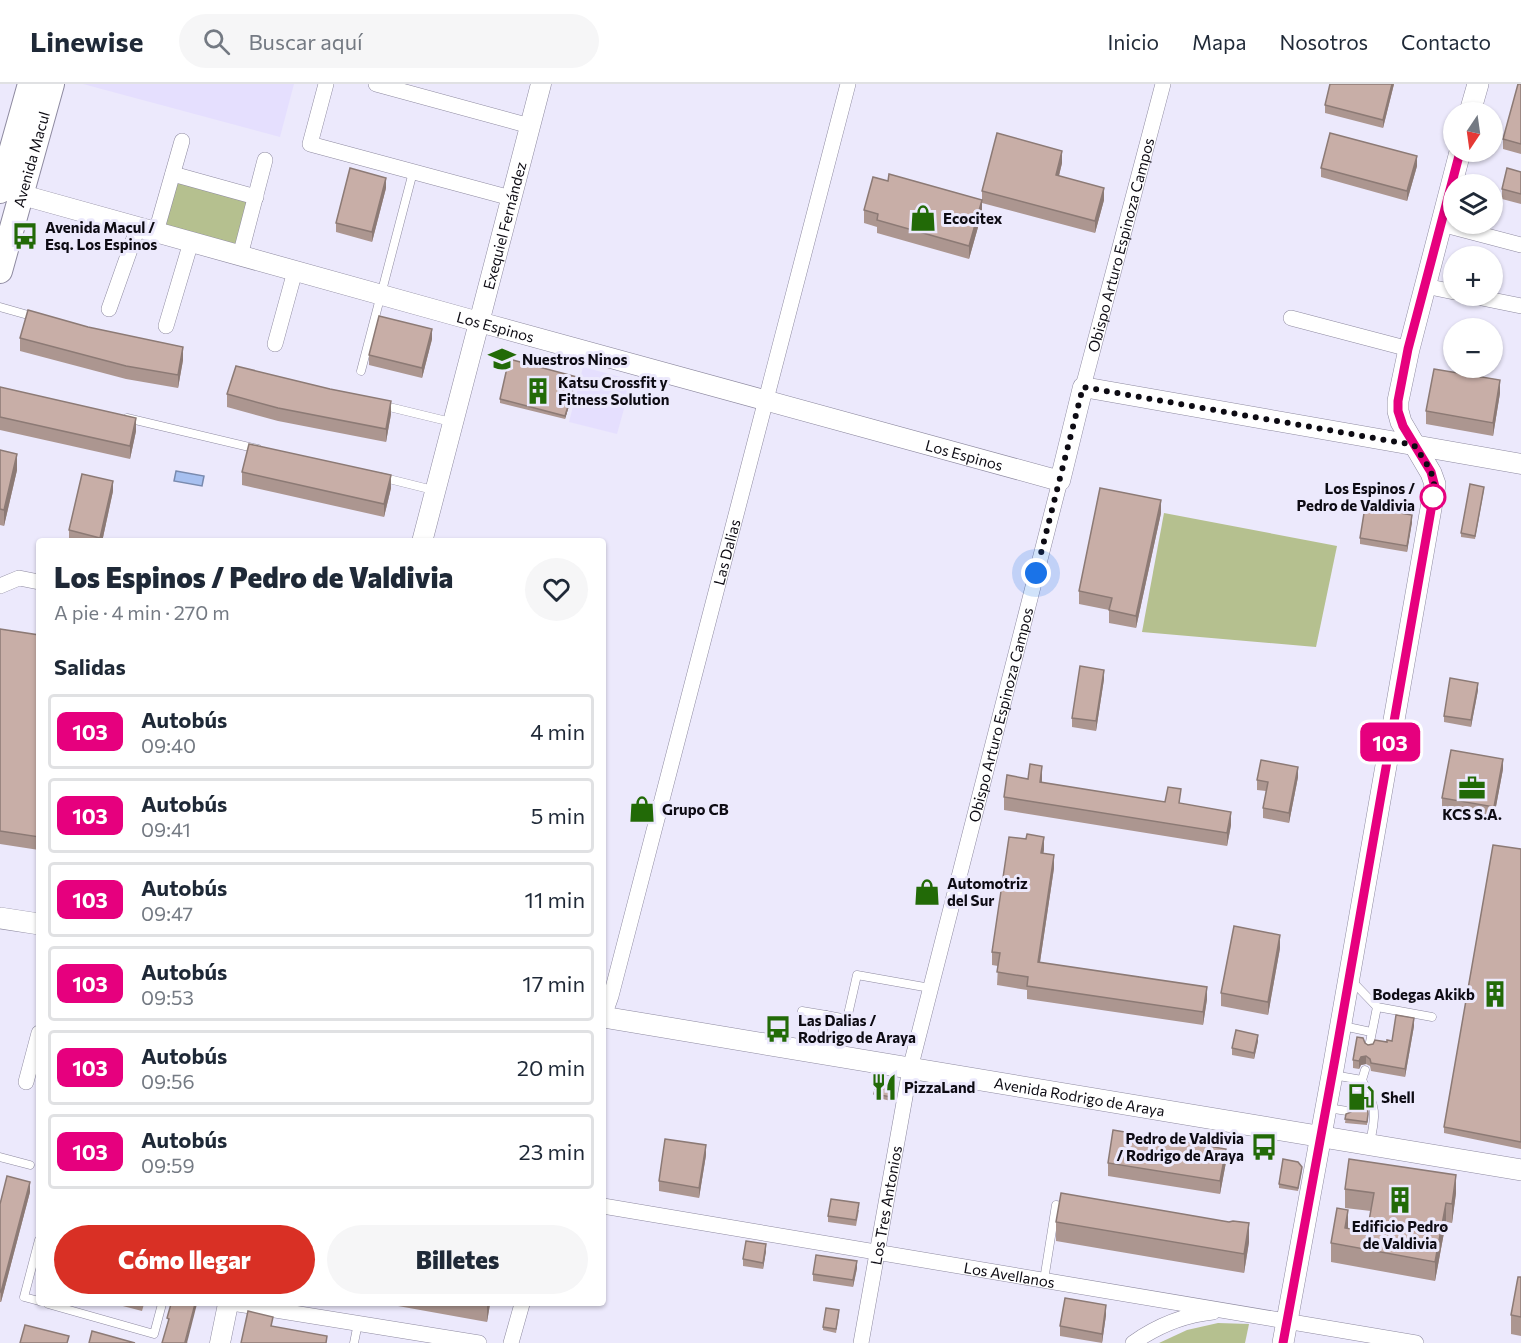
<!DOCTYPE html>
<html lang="es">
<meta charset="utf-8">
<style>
body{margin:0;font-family:Commissioner,sans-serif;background:#f6f6f7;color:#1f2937;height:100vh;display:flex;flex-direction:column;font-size:22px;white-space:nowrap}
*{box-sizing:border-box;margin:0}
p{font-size:20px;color:#747a83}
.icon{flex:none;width:33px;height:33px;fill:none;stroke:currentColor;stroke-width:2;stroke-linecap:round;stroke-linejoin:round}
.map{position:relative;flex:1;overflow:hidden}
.drawer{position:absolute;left:36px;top:454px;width:570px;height:768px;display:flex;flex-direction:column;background:#fff;border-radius:6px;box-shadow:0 2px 4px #0004}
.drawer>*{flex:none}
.badge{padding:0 12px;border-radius:9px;font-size:21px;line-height:39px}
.needle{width:39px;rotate:193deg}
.tools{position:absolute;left:1443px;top:18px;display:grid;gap:12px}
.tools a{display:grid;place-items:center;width:60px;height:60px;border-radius:50%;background:#fff;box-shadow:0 2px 4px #0004;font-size:30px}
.you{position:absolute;width:30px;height:30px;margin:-15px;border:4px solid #fff;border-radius:50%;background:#1a73e8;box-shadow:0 0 0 9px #1a73e833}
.map>.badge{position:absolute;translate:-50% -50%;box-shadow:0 0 0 3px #fff}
h2{padding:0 18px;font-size:22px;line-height:54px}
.round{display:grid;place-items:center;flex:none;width:63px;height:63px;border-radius:32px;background:#f6f6f7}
.summary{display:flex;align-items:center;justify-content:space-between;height:102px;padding:0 18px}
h1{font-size:28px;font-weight:800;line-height:45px}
.action{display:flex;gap:12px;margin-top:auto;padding:12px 18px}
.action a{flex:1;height:69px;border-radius:36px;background:#d93025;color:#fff;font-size:24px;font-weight:800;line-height:69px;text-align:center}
.action a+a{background:#f6f6f7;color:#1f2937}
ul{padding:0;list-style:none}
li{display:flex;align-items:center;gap:18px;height:75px;margin:0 12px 9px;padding:0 6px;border:3px solid #e0e1e3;border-radius:6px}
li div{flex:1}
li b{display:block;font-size:22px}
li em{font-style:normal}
li .badge{min-width:66px;font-weight:700;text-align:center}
header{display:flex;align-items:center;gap:36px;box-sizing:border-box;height:84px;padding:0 30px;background:#fff;border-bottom:2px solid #e0e1e3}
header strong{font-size:28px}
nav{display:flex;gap:33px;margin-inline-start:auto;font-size:21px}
.search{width:420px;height:54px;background:#f6f6f7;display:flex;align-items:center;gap:15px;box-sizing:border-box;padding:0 21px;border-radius:33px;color:#747a83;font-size:22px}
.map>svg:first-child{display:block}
.built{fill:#e5dffe}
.green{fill:#b5c08f}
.water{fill:#a7c0f0;stroke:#798aae;stroke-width:1.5}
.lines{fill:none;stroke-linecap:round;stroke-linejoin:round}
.service-casing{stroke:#8e8aa0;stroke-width:9}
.minor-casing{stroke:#8e8aa0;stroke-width:16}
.tertiary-casing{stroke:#8e8aa0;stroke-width:21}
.secondary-casing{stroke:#8e8aa0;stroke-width:22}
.primary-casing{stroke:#8e8aa0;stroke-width:26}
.service{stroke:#fff;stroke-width:8}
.minor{stroke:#fff;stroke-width:15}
.tertiary{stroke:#fff;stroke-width:20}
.secondary{stroke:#fff;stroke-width:21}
.primary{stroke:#fff;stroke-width:24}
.wall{fill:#ac9690}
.shaded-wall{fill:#8c7a75}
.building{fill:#c8aea7;stroke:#8c7a75;stroke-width:1.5}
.line-casing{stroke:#fff;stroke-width:14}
.line{stroke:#e6007e;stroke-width:9}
.walk{stroke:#0d0b13;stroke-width:6;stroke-dasharray:0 10.8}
.stop-dot{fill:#fff;stroke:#e6007e;stroke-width:3}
.labels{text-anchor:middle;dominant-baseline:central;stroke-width:6;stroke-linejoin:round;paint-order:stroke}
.street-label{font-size:15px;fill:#0d0b13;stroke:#ece9fc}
.poi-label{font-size:15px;font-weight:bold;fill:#0d0b13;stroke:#ece9fc;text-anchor:start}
.stop-label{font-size:15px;font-weight:bold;fill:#0d0b13;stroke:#ece9fc;text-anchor:end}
</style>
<header>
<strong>Linewise</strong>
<div class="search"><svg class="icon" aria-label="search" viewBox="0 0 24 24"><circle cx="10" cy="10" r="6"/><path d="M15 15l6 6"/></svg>Buscar aquí</div>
<nav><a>Inicio</a><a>Mapa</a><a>Nosotros</a><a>Contacto</a></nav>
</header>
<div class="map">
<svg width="1521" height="1259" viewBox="0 0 1521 1259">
<rect width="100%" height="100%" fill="#ece9fc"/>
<g class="built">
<path d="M83,0H294L280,53Z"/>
<path d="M583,283L632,296L617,350L569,338Z"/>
</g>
<g class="green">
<path d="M173,90L256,113L240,172L156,148Z"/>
<path d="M1164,429L1337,462L1316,563L1142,548Z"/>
<path d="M1218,1239L1249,1240L1245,1259H1159L1187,1246Z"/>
</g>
<path class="water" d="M176,387L204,392L202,402L174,397Z"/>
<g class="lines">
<defs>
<g id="service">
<path d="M0,223L35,233"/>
<path d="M361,287L413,88"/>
<path d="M381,321L451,338"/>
<path d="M127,334L258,365"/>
<path d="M381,393L433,406"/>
<path d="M1352,897L1377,923L1432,933"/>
<path d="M802,927L826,931"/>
<path d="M1343,942L1371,948"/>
<path d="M1369,963L1377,923"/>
<path d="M819,968L826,931L847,935L857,891L930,904"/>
<path d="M1365,986L1362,996C1377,1024 1376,1029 1370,1059"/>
<path d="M1333,991L1362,996L1355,1009L1352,1020"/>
<path d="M1328,1024L1347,1027"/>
<path d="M0,1073L30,1081"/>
<path d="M39,1156L24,1213L39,1217"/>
<path d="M1044,1196L1056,1121L1069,1124"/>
<path d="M48,1220L154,1250L162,1220"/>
<path d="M354,1259L358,1239"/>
</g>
<g id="minor">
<path d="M326,0L310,60L511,114"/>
<path d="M376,0L530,42"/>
<path d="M173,90L256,113"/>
<path d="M1441,140L1521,161"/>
<path d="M156,148L182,57"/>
<path d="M240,172L265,76"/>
<path d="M1425,202L1454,208"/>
<path d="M1472,212L1521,222"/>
<path d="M109,225L138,143"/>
<path d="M1291,234L1409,265"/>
<path d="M166,242L191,158"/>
<path d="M275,260L295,187"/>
<path id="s1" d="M1083,303L1163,0"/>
<path d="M0,502L19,494L39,498"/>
<path id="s2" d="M603,935L611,912L848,0"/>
<path d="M26,998L39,949"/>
<path id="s3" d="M603,1122L1416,1259"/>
<path d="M238,1220L479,1259"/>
<path d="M511,1259L522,1220"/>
<path id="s4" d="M861,1259L910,985L1060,397"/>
<path d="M1133,1259C1157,1242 1184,1231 1213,1228"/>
</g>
<g id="tertiary">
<path id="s5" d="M8,107L479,238L1060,397L1083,303L1521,380"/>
<path id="s6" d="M422,458L541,0"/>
<path d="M220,1259L228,1220"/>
</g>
<g id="secondary">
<path d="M1470,28L1478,0"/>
<path d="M0,834L39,840"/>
<path id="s7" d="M603,933L1521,1086"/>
<path d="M1283,1259L1332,991L1434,407L1435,400L1431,389L1401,338L1398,327V317L1409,265L1460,68"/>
</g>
<g id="primary">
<path d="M0,107L30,0"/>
<path id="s8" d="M0,187L52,0"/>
</g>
</defs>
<use href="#service" class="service-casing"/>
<use href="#minor" class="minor-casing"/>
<use href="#tertiary" class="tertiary-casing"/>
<use href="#secondary" class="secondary-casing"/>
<use href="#primary" class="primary-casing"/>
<use href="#service" class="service"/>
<use href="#minor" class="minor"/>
<use href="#tertiary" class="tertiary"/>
<use href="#secondary" class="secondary"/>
<use href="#primary" class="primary"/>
</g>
<g class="wall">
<path d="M1394,0L1383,44L1325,29V21Z"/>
<path d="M1521,0V70L1503,65V55Z"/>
<path d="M1062,79L1059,92L1104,116L1095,149L982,119V129L969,175L877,149V143L864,139V126L888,97L982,116V107Z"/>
<path d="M1417,82L1407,117L1321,93V84Z"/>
<path d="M1521,88V120L1502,115V105Z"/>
<path d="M386,104L372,158L336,148V139Z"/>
<path d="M20,254L183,276L178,304L126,295L20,267Z"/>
<path d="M432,255L422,294L369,281V271Z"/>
<path d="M577,296L565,335L500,319V315Z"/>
<path d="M0,303L136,347L130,375L0,346Z"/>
<path d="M1500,309L1493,352L1426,340V327Z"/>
<path d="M227,310L391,330L386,358L278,337L227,323Z"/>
<path d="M0,366L17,386L4,442L0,441Z"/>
<path d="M242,388L391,404L384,433L242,401Z"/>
<path d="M1484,406L1475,455L1461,453V449Z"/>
<path d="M113,407L102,458H75L69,456V446Z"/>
<path d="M1161,429L1136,544L1109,539V526L1079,520V507Z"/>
<path d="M1412,438L1407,468L1360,460V454Z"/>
<path d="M0,545L39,551V766L0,760Z"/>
<path d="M1104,595L1096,647L1072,643V634Z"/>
<path d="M1478,606L1471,643L1444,638V632Z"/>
<path d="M1503,685L1494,733L1442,724V714Z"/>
<path d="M1298,693L1289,739L1263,734V724L1266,707L1257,706V696Z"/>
<path d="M1028,695H1042V699L1165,718L1180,720L1231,741L1227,762L1004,726V713Z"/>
<path d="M1521,765V1065L1444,1049V1043Z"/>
<path d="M1044,766L1043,769L1054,784L1040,878L1207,915L1203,941L1027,915V906L997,901L998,882L992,881V868Z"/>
<path d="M1280,864L1268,931L1221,922V909Z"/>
<path d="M1414,942L1405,993L1371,987L1370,982L1366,980L1361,981L1359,985L1353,984V976L1365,959L1368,961L1392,957Z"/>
<path d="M1258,957L1254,975L1232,971V964Z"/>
<path d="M893,1007L891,1017L874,1013V1010Z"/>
<path d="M1351,1028L1368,1030L1367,1041L1345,1039L1346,1030Z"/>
<path d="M706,1071L699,1114L659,1107V1097Z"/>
<path d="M1226,1078L1220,1110L1108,1092V1079Z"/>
<path d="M1302,1086L1298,1107L1279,1104V1100Z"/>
<path d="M1345,1105L1456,1109L1452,1139L1446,1138L1435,1197L1331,1178V1159L1348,1145L1367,1148L1371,1127L1345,1124Z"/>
<path d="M30,1108L1,1218H0V1120Z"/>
<path d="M859,1126L856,1142L828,1138V1132Z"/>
<path d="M1056,1138H1229L1249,1158L1244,1189L1056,1157Z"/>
<path d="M766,1167L763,1185L743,1182V1175Z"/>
<path d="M39,1181V1199H37V1189Z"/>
<path d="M857,1184L853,1203L813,1197V1190Z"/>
<path d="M1521,1193V1252L1511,1250V1231Z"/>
<path d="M115,1220H144L142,1227Z"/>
<path d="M398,1220H490L487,1238L398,1222Z"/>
<path d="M839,1230L836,1249L823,1246V1243Z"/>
<path d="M1106,1231L1102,1259L1060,1252V1242Z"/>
</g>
<g class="shaded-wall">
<path d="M1392,0H1394L1383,44V36Z"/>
<path d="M1062,67V79L1056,103V91Z"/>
<path d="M1417,72V82L1407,117V107Z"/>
<path d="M386,94V104L372,158V148Z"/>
<path d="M1104,104V116L1095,149V137Z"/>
<path d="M982,116V129L969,175V162Z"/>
<path d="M432,245V255L422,294V284Z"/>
<path d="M183,263V276L178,304V291Z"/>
<path d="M577,293V296L565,335V332Z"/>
<path d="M1500,296V309L1493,352V339Z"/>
<path d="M391,317V330L386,358V345Z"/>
<path d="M136,334V347L130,375V362Z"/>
<path d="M17,370V386L4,442V426Z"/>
<path d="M391,391V404L384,433V420Z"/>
<path d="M113,397V407L102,458H100V454Z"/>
<path d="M1161,416V429L1136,544V532Z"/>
<path d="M1412,431V438L1407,468V462Z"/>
<path d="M1104,586V595L1096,647V637Z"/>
<path d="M1478,599V606L1471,643V636Z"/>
<path d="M1503,675V685L1494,733V723Z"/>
<path d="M1042,682V695L1040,711V698Z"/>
<path d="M1298,683V693L1289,739V729Z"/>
<path d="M1231,728V741L1227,762V749Z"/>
<path d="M1044,753V766L1041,782V769Z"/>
<path d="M1054,771V784L1038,891V878Z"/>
<path d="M1280,851V864L1268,931V918Z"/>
<path d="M1207,903V915L1203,941V928Z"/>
<path d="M1414,934V942L1405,993V985Z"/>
<path d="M1258,951V957L1254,975V969Z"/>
<path d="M1366,972V980L1361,981L1359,985V977L1361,973Z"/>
<path d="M706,1061V1071L699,1114V1104Z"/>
<path d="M1226,1065V1078L1220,1110V1097Z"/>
<path d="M1456,1091V1109L1452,1139V1120Z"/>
<path d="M30,1098V1108L1,1218V1208Z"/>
<path d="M1446,1119V1138L1435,1197V1178Z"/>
<path d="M1348,1126V1145L1345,1163V1144Z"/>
<path d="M1249,1139V1158L1244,1189V1170Z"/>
<path d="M766,1160V1167L763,1185V1179Z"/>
<path d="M857,1177V1184L853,1203V1196Z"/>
<path d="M195,1220H197L187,1259H185Z"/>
<path d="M487,1220H490L487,1238Z"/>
<path d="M1106,1221V1231L1102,1259V1250Z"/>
</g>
<g class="building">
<path d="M1330,0H1392L1383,36L1325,21Z"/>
<path d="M1518,0H1521V60L1503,55Z"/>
<path d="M997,49L1062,67L1056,91L1104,104L1095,137L982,107Z"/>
<path d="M1330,49L1417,72L1407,107L1321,84Z"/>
<path d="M350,84L386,94L372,148L336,139Z"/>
<path d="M1507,84L1521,88V110L1502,105Z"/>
<path d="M889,90L982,116L969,162L877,136L878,130L864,126L873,93L888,97Z"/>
<path d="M28,226L88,243L183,263L178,291L126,282L20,254Z"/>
<path d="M379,232L432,245L422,284L369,271Z"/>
<path d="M509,275L577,293L565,332L500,315Z"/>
<path d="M236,282L330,305L391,317L386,345L278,324L227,310Z"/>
<path d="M1434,285L1500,296L1493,339L1426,327Z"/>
<path d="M0,303L136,334L130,362L0,333Z"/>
<path d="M249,360L391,391L384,420L242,388Z"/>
<path d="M0,366L17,370L4,426L0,425Z"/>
<path d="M82,390L113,397L100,454L69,446Z"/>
<path d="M1470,400L1484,403L1475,452L1461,449Z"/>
<path d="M1100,404L1161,416L1136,532L1109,526L1112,514L1079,507Z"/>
<path d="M1365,423L1412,431L1407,462L1360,454Z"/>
<path d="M0,545L39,551V753L0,747Z"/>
<path d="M1080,582L1104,586L1096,637L1072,634Z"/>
<path d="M1450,594L1478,599L1471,636L1444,632Z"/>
<path d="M1451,666L1503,675L1494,723L1442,714Z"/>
<path d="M1261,676L1298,683L1289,729L1263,724L1268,698L1257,696Z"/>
<path d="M1030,680L1042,682L1040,698L1165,718L1168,703L1181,705L1179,719L1231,728L1227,749L1004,713L1007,691L1028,695Z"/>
<path d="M1027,750L1044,753L1041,769L1054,771L1038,878L1207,903L1203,928L1027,902L1028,893L997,888L1000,869L992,868L1009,753L1026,755Z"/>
<path d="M1493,761L1521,765V1058L1444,1043Z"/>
<path d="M1234,842L1280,851L1268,918L1221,909Z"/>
<path d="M1396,931L1414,934L1405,985L1371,979L1370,975L1366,972L1361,973L1359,977L1353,976L1357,953L1363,954L1365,959L1368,961L1373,960L1375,956L1387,958V956L1392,957Z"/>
<path d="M1236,946L1258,951L1254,969L1232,964Z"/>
<path d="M878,994L888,996L893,1004L891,1013L874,1010Z"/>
<path d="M1358,1017L1367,1018L1368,1030L1367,1038L1345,1035L1346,1030L1351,1028L1353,1023L1357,1020Z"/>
<path d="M1113,1046L1226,1065L1220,1097L1108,1079Z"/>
<path d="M665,1055L706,1061L699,1104L659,1097Z"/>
<path d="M1283,1075L1298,1078L1302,1083L1298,1104L1279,1100Z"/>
<path d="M1349,1075L1456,1091L1452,1120L1446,1119L1435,1178L1331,1159L1337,1124L1348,1126L1345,1144L1367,1148L1374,1109L1345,1105Z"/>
<path d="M7,1092L30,1098L1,1208H0V1120Z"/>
<path d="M1061,1109L1229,1138L1233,1137L1249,1139L1244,1170L1056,1138Z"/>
<path d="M831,1115L859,1119L856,1136L828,1132Z"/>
<path d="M746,1157L766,1160L763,1179L743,1175Z"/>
<path d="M816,1171L857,1177L853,1196L813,1190Z"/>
<path d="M1518,1193H1521V1233L1511,1231Z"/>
<path d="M1065,1214L1106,1221L1102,1250L1060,1242Z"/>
<path d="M171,1220H195L185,1258L187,1259H162L169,1235L167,1234Z"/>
<path d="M826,1224L839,1226L836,1245L823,1243Z"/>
<path d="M248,1227L273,1233L271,1242L327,1252L326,1259H241Z"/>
<path d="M25,1241L69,1252L67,1259H20Z"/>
<path d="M92,1247L135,1259H89Z"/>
</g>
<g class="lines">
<defs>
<path id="line" d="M1283,1259L1335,975L1435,403L1431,388L1403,342L1398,327V317L1408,265L1460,68"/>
</defs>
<use href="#line" class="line-casing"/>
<use href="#line" class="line"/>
<path class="walk" d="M1036,489L1083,303L1414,361C1425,378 1438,391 1433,413"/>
</g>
<defs>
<symbol id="shop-bare" viewBox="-9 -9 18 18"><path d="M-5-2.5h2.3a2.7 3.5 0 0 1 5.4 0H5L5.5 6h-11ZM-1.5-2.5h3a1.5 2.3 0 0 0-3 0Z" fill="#226a07" stroke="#ece9fc" stroke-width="2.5" paint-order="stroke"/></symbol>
<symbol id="bus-bare" viewBox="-9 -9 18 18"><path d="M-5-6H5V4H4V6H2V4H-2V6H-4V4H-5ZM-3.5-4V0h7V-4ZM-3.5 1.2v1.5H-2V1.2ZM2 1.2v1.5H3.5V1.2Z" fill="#226a07" stroke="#ece9fc" stroke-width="2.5" paint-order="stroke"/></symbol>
<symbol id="school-bare" viewBox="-9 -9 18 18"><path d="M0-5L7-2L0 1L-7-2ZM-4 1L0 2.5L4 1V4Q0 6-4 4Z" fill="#226a07" stroke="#ece9fc" stroke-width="2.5" paint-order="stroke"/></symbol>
<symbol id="building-bare" viewBox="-9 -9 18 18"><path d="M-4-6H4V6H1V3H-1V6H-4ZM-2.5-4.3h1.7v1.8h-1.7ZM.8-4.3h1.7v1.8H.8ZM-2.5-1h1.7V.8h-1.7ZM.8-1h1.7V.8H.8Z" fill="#226a07" stroke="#ece9fc" stroke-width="2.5" paint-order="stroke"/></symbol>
<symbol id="office-bare" viewBox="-9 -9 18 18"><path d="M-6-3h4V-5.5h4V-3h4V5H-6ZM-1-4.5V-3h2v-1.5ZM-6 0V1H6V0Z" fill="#226a07" stroke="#ece9fc" stroke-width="2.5" paint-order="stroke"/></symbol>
<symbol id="restaurant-bare" viewBox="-9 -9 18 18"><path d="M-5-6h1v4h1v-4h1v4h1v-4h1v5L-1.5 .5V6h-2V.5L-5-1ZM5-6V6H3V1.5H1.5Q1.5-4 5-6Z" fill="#226a07" stroke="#ece9fc" stroke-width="2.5" paint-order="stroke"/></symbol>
<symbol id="fuel-bare" viewBox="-9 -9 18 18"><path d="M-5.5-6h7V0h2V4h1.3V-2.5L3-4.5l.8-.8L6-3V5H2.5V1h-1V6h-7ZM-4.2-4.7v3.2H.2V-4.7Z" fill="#226a07" stroke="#ece9fc" stroke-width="2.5" paint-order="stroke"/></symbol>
</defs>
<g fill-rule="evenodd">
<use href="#shop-bare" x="904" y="115" width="38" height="38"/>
<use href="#bus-bare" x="6" y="133" width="38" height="38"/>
<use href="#school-bare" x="483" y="256" width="38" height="38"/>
<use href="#building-bare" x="519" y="288" width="38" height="38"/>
<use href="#office-bare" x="1453" y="685" width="38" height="38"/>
<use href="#shop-bare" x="623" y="706" width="38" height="38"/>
<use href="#shop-bare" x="908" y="789" width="38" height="38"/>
<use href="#building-bare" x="1476" y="891" width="38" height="38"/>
<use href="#bus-bare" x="759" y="926" width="38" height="38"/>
<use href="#restaurant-bare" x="865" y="984" width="38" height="38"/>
<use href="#fuel-bare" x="1342" y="994" width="38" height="38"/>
<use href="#bus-bare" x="1245" y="1044" width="38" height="38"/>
<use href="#building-bare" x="1381" y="1097" width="38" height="38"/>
</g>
<circle class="stop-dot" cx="1433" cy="413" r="12"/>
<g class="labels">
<g class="street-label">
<text stroke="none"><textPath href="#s8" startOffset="116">Avenida Macul</textPath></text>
<text stroke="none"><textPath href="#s6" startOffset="327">Exequiel Fernández</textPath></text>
<text stroke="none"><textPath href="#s1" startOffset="147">Obispo Arturo Espinoza Campos</textPath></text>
<text stroke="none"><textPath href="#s5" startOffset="506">Los Espinos</textPath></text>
<text stroke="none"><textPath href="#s5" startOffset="992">Los Espinos</textPath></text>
<text stroke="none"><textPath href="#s2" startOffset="483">Las Dalias</textPath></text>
<text stroke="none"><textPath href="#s4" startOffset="644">Obispo Arturo Espinoza Campos</textPath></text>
<text stroke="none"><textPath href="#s7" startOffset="483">Avenida Rodrigo de Araya</textPath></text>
<text stroke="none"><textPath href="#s4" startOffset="140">Los Tres Antonios</textPath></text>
<text stroke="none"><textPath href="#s3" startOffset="412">Los Avellanos</textPath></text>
</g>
<g class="poi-label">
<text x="943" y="134">Ecocitex</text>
<text x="45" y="143">Avenida Macul /<tspan x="45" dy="17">Esq. Los Espinos</tspan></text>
<text x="522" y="275">Nuestros Ninos</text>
<text x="558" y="298">Katsu Crossfit y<tspan x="558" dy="17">Fitness Solution</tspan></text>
<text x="662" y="725">Grupo CB</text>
<text x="1472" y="730" text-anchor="middle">KCS S.A.</text>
<text x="947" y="799">Automotriz<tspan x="947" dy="17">del Sur</tspan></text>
<text x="1475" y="910" text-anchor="end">Bodegas Akikb</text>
<text x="798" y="936">Las Dalias /<tspan x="798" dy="17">Rodrigo de Araya</tspan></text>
<text x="904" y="1003">PizzaLand</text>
<text x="1381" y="1013">Shell</text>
<text x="1244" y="1054" text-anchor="end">Pedro de Valdivia<tspan x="1244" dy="17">/ Rodrigo de Araya</tspan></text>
<text x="1400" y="1142" text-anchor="middle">Edificio Pedro<tspan x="1400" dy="17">de Valdivia</tspan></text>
</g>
<g class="stop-label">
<text x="1415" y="404">Los Espinos /<tspan x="1415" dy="17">Pedro de Valdivia</tspan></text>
</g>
</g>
</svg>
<div class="tools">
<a><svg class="needle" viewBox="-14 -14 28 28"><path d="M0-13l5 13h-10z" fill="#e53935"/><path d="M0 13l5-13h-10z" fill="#747a83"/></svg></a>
<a><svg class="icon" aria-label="layers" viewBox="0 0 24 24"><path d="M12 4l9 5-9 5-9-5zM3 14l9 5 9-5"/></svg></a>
<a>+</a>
<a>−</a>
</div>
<div class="you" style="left:1036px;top:489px"></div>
<b class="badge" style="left:1390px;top:658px;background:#e6007e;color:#fff">103</b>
<section class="drawer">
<div class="summary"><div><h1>Los Espinos / Pedro de Valdivia</h1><p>A pie · 4 min · 270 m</p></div><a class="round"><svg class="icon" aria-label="heart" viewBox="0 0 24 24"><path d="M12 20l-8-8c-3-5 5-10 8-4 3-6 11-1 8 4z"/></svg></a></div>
<h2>Salidas</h2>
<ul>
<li><span class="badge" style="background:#e6007e;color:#fff">103</span><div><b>Autobús</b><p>09:40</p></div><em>4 min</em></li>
<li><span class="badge" style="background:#e6007e;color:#fff">103</span><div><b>Autobús</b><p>09:41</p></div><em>5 min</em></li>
<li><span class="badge" style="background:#e6007e;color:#fff">103</span><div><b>Autobús</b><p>09:47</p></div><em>11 min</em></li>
<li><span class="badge" style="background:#e6007e;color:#fff">103</span><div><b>Autobús</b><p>09:53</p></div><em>17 min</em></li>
<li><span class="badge" style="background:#e6007e;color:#fff">103</span><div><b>Autobús</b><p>09:56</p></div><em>20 min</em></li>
<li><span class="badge" style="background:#e6007e;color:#fff">103</span><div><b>Autobús</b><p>09:59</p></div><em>23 min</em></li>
</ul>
<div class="action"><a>Cómo llegar</a><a>Billetes</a></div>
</section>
</div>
